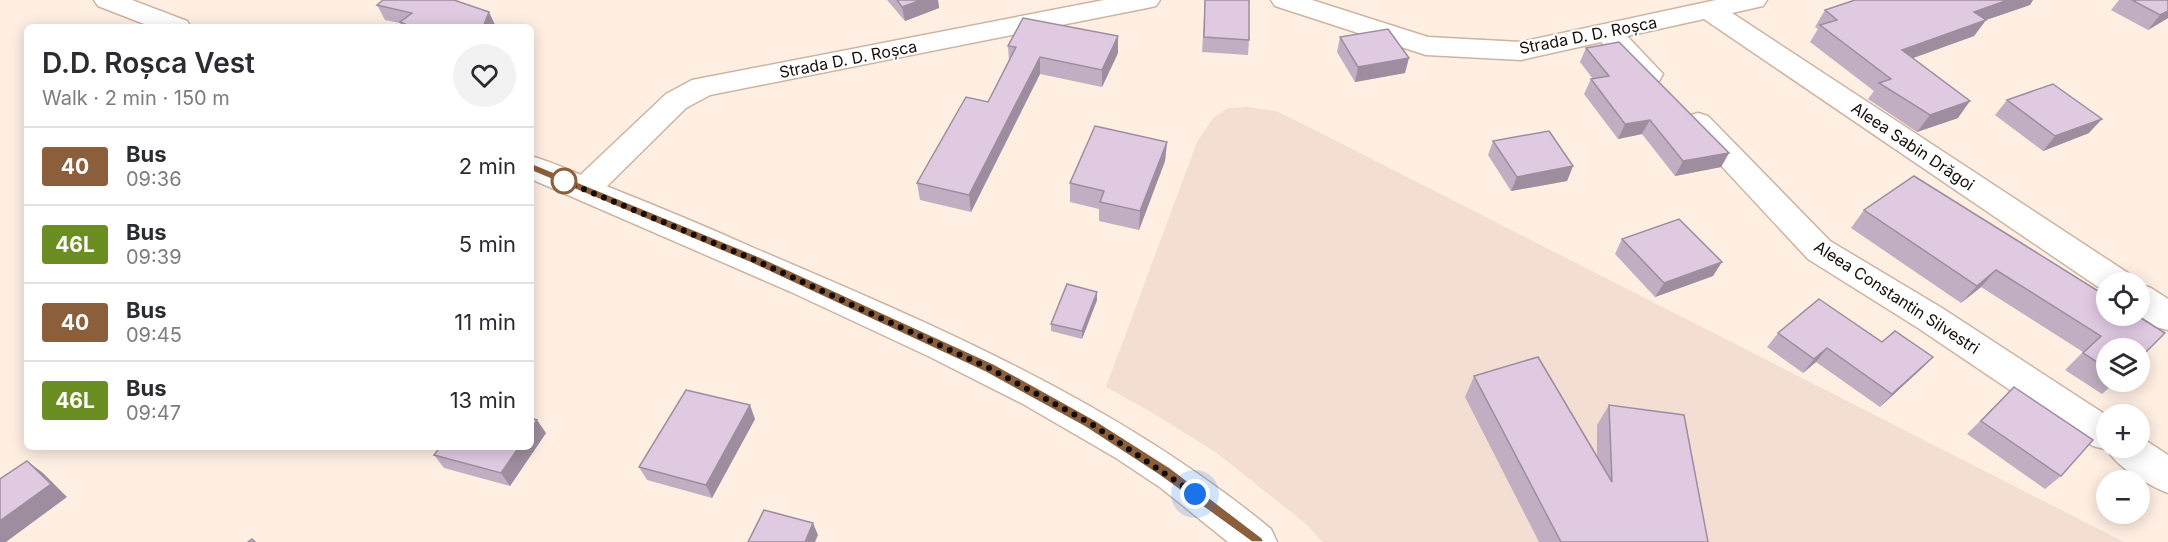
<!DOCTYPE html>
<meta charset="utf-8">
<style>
body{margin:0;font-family:Inter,sans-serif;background:#f2f2f3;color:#2b2b33;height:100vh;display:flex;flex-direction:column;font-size:22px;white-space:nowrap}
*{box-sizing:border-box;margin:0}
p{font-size:20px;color:#7c7c81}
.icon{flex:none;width:33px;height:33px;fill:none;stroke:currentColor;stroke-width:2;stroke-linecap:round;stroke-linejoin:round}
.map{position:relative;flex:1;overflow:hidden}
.details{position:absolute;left:24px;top:24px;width:510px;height:426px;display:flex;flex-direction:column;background:#fff;border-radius:9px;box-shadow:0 3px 15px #0003}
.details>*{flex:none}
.badge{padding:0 12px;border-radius:4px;font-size:21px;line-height:39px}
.buttons{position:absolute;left:2096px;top:272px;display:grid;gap:12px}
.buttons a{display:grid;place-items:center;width:54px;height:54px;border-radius:50%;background:#fff;box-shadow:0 3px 15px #0003;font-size:30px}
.you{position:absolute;width:30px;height:30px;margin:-15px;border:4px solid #fff;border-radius:50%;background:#1a73e8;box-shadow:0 0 0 9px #1a73e833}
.map>.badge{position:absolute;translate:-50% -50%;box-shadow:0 0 0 3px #fff}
.round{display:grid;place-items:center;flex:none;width:63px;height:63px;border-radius:32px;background:#f2f2f3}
.headline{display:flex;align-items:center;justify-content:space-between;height:102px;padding:0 18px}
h1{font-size:28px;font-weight:600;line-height:45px}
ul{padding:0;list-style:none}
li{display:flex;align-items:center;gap:18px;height:78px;padding:0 18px;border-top:2px solid #e1e1e2}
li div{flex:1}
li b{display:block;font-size:22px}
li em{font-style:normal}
li .badge{min-width:66px;font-weight:700;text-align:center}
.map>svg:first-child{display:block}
.commercial{fill:#f4ded3}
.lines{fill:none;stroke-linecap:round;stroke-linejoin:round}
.minor-casing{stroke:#ceb3a0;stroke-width:3}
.major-casing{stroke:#ceb3a0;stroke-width:3}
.minor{fill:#fff;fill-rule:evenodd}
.major{fill:#fff;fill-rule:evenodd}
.wall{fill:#c1aec2}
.shaded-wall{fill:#9d8d9e}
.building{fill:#e0cae2;stroke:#9d8d9e;stroke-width:1.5}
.line{fill:#8b5e3c;stroke:#fff;stroke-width:1.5}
.walk{stroke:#140c06;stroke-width:6;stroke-dasharray:0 10.8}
.stop-dot{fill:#fff;stroke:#8b5e3c;stroke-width:3}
.labels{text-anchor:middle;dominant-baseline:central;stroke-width:4.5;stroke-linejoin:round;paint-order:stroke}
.street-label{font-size:16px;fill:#140c06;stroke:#fff}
</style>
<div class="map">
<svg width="2168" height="542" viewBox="0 0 2168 542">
<rect width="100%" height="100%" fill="#ffeee2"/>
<path class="commercial" d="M1248,107L1276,111L1309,127L2124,542H1322L1306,524L1217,453L1151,412L1106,387L1197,142L1213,118L1228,108Z"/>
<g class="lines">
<defs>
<g id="minor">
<path d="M1104,0H1160L1156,6L1147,8L710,95L686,108L596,197L585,200L574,197L569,189L574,181L666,94L692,80Z"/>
<path d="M1271,0H1312L1428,37L1521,42L1716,0H1767L1763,6L1732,13L2128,273L2133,282H2106V292L2104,291L1704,19L1627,36L1663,74L1659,81L1649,83L1639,81L1601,42L1521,60L1426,55L1275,6Z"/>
<path d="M1698,113L1708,116L1830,241L1942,308L2106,415V447H2139V436L2168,455V493C2150,486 2116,467 2108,450L2093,446L1918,328L1808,259L1688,130L1683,123L1688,116Z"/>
<path d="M2139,284L2151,288L2168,299V330L2156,327L2139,315Z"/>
</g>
<g id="major">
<path d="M94,0H132L187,21L191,27H152L98,6Z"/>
<path d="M531,156C558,164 585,177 611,188C659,207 707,227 754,248C935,325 1118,403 1271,529L1277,542H1228L1161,488L1116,458L1023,404L928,356L791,292L531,179Z"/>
</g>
</defs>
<use href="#minor" class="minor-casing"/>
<use href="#major" class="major-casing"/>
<use href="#minor" class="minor"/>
<use href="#major" class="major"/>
</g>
<g class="wall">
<path d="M887,0H938L939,8L905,21Z"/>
<path d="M1205,0L1249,40L1248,55L1202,52Z"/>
<path d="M1855,0H2033L2030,5L1986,20L1974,36L1913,58L1958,118L1917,132L1868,99L1874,91L1810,42L1818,29L1815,27L1825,10Z"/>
<path d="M2119,0H2168V18L2148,30L2111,10Z"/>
<path d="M377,5L496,27H402L400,23L385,20Z"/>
<path d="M1340,37L1405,73L1355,82L1337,52Z"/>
<path d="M1008,46L1118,53L1102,87L1040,74L971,212L920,200L917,183L988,102L1009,61Z"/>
<path d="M1586,48L1729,153L1721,167L1675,176L1642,134L1618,139L1584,94L1591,79H1593L1580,62Z"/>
<path d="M2007,100L2089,133L2043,151L1995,115Z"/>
<path d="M1493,141L1573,166L1567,181L1511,191L1488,155Z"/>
<path d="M1167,142L1165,161L1139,230L1099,221V209L1070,202V183Z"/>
<path d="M1864,210L2106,296V381H2117L2102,394L2065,370L2083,352L1981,287L1961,303L1851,228Z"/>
<path d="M1622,239L1713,276L1655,297L1615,254Z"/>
<path d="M1097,300L1082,339L1051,331V324Z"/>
<path d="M1778,333L1882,342L1933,357L1920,370L1880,407L1816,362L1803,373L1767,347Z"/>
<path d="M1474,376L1597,458V425L1609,405L1708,542H1539L1465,397Z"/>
<path d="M2014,387L2061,476L2045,489L1967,434Z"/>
<path d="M755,419L712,498L647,480L639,467Z"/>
<path d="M546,433L510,486L444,468L434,455Z"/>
</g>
<g class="shaded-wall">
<path d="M921,0H938L939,8L905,21L902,7Z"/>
<path d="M2008,0H2033L2030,5L1986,20L1974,36L1891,66L1902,50L1974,12Z"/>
<path d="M2168,11V18L2148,30L2160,15Z"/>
<path d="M489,12L496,27H483Z"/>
<path d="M1118,36V53L1102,87V70Z"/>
<path d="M1040,57V74L971,212L969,195Z"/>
<path d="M1409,58L1405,73L1355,82L1358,67Z"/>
<path d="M1970,101L1958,118L1917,132L1930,115Z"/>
<path d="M2102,119L2089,133L2043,151L2055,136Z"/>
<path d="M1650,120L1642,134L1618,139L1625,124Z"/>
<path d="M1167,142L1165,161L1139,230L1140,211Z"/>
<path d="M1729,153L1721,167L1675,176L1683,161Z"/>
<path d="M1573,166L1567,181L1511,191L1517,177Z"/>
<path d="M1722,262L1713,276L1655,297L1664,283Z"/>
<path d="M1996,270L1981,287L1961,303L1977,286Z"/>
<path d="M1097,292V300L1082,339V331Z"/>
<path d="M1827,348L1816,362L1803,373L1814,359Z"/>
<path d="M1933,357L1920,370L1880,407L1892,394Z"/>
<path d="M750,405L755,419L712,498L706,485Z"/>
<path d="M537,420L546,433L510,486L501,473L519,447H531V429Z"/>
<path d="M27,461L43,473L67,497L6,542H0V521Z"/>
<path d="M813,523L818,535L815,542H805Z"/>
</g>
<g class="building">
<path d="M383,0H454L489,12L483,27H412L400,22L412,13L377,5Z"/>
<path d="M897,0H921L902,7Z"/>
<path d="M1205,0H1249V40L1204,37Z"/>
<path d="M1855,0H2008L1974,12L1986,20L1902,50L1970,101L1930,115L1879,83L1891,79L1820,25L1837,20L1825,10Z"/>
<path d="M2132,0H2168V11L2160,15Z"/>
<path d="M1023,18L1118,36L1102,70L1040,57L969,195L917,183L966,97L988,102L1016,47L1008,46Z"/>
<path d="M1388,29L1409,58L1358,67L1340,37Z"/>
<path d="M1619,42L1729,153L1683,161L1650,120L1625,124L1591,79L1609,76L1586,48Z"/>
<path d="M2053,84L2102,119L2055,136L2007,100Z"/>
<path d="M1095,126L1167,142L1140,211L1100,202L1104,191L1070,183Z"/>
<path d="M1549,131L1573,166L1517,177L1493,141Z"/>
<path d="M1914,176L2106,296V315H2136L2165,333L2139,359V348H2106V368L2083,353L2101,336L1996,270L1977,286L1864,210Z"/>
<path d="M1679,219L1722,262L1664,283L1622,239Z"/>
<path d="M1067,284L1097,292L1082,331L1051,324Z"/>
<path d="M1819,299L1882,342L1895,331L1933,357L1892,394L1827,348L1814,359L1778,333Z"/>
<path d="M1538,357L1612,482L1609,405L1684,415L1708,542H1561L1474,376Z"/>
<path d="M2014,387L2093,440L2061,476L1981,421Z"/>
<path d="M686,390L750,405L706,485L639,467Z"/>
<path d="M531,418L537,420L531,429Z"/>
<path d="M440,447H519L501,473L434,455Z"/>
<path d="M27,461L51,484L0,521V479Z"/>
<path d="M764,510L813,523L805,542H748Z"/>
<path d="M252,539L255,542H248Z"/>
</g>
<path class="line" d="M531,163L760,257L994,364L1095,420L1169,467L1262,538L1264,542H1252L1159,475L1085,427L985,372L751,263L527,169L526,167Z"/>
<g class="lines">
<path class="walk" d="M564,181L755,260L989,368L1090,423L1195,494"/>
</g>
<circle class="stop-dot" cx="564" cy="181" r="12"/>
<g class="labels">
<g class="street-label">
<text transform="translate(1588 35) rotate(-11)">Strada D. D. Roșca</text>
<text transform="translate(848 59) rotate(-11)">Strada D. D. Roșca</text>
<text transform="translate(1913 146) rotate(34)">Aleea Sabin Drăgoi</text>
<text transform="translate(1897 297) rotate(33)">Aleea Constantin Silvestri</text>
</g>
</g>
</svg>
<div class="buttons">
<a><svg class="icon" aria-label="locate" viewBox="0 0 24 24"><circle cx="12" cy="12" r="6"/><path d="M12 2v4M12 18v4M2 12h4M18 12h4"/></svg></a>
<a><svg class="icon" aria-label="layers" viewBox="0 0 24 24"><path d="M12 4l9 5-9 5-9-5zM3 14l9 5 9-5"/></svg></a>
<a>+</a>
<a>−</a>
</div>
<div class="you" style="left:1195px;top:494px"></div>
<section class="details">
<div class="headline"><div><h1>D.D. Roșca Vest</h1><p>Walk · 2 min · 150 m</p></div><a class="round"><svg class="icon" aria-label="heart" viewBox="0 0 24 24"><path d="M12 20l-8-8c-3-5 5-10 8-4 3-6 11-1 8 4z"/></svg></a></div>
<ul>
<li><span class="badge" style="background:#8b5e3c;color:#fff">40</span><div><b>Bus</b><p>09:36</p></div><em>2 min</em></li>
<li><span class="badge" style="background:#6b8e23;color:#fff">46L</span><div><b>Bus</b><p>09:39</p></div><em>5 min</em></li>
<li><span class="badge" style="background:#8b5e3c;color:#fff">40</span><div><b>Bus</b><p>09:45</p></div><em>11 min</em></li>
<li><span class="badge" style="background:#6b8e23;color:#fff">46L</span><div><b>Bus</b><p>09:47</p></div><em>13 min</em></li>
</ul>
</section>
</div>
